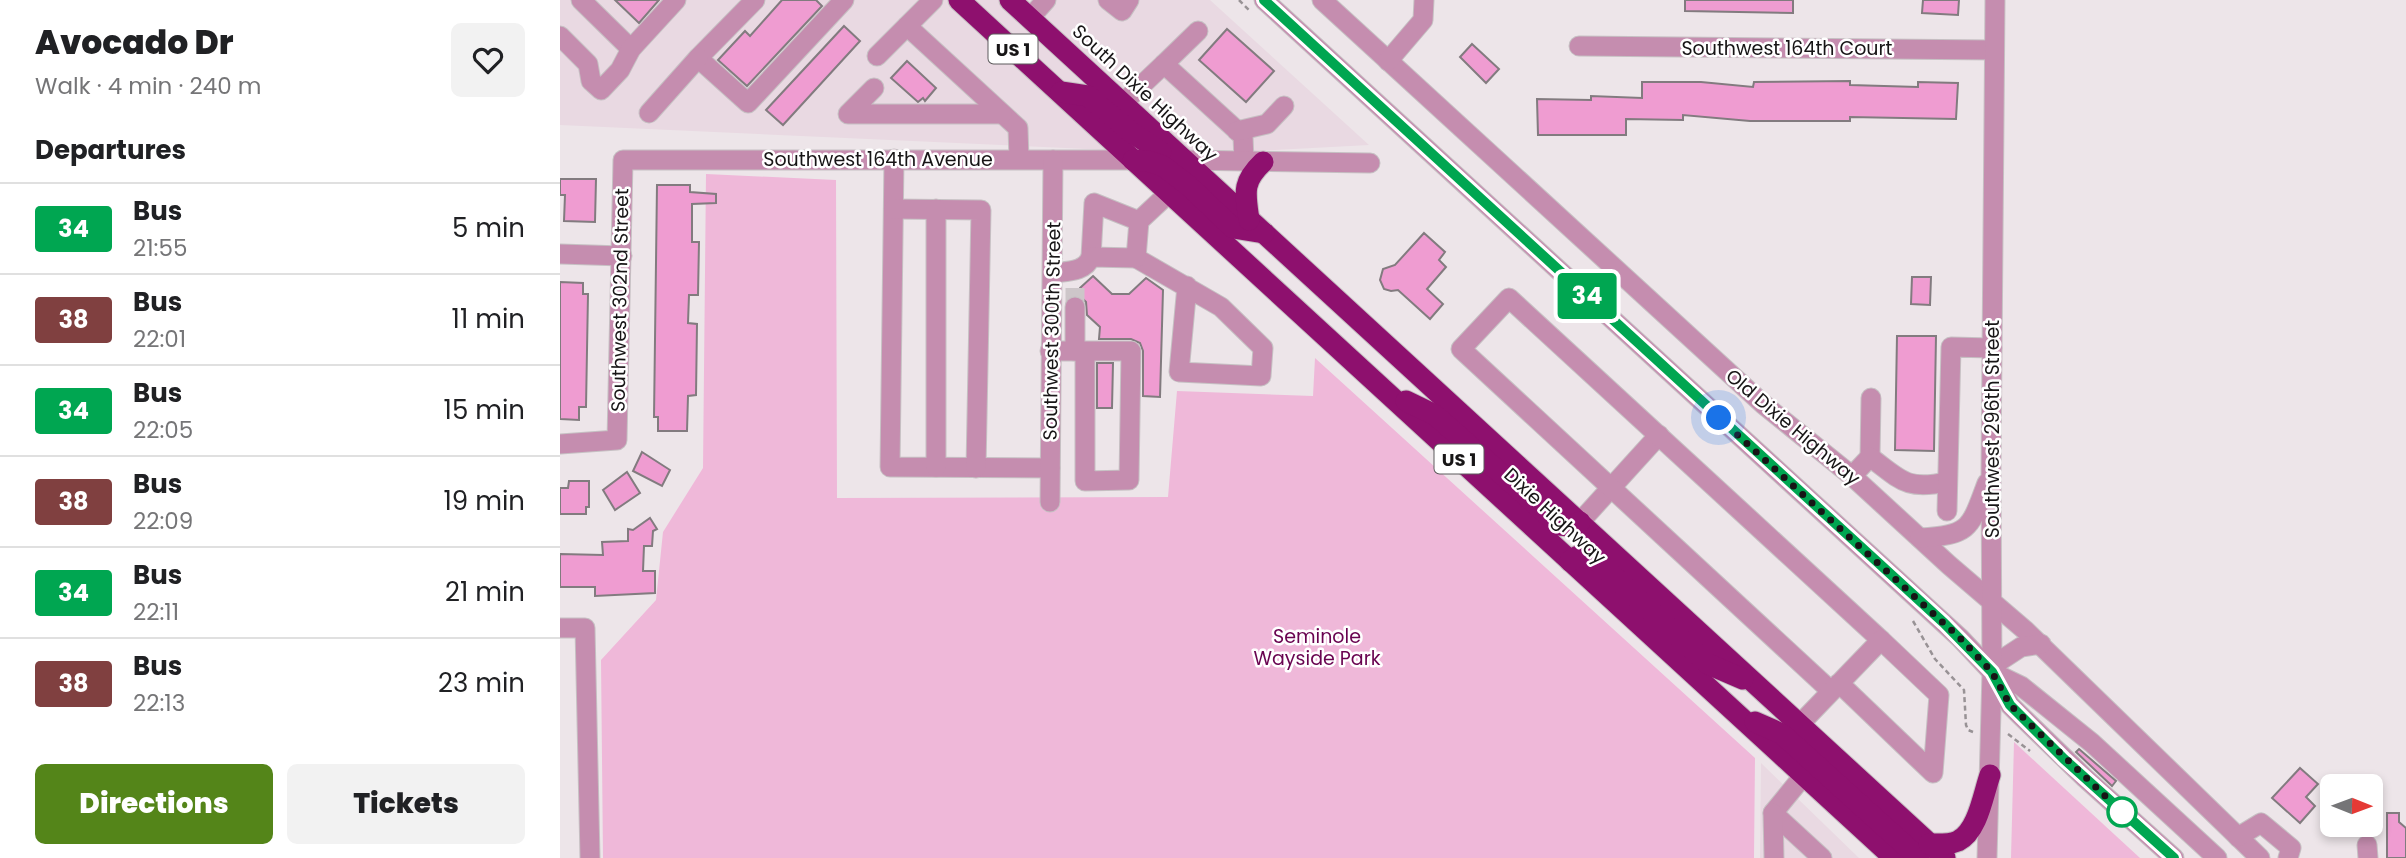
<!DOCTYPE html>
<meta charset="utf-8">
<style>
body{margin:0;font-family:Poppins,sans-serif;background:#f2f2f2;color:#202124;height:100vh;display:flex;flex-direction:column;font-size:26px;white-space:nowrap}
*{box-sizing:border-box;margin:0}
p{font-size:23px;color:#757577}
.icon{flex:none;width:38px;height:38px;fill:none;stroke:currentColor;stroke-width:2;stroke-linecap:round;stroke-linejoin:round}
.map{position:relative;flex:1;overflow:hidden}
.side{display:flex;flex-direction:column;background:#fff;width:560px}
.side>*{flex:none}
.badge{padding:0 14px;border-radius:5px;font-size:24px;line-height:46px}
.needle{width:46px;rotate:91deg}
.controls{position:absolute;left:1760px;top:774px;display:grid;gap:14px}
.controls a{display:grid;place-items:center;width:63px;height:63px;border-radius:10px;background:#fff;box-shadow:0 4px 10px #0003;font-size:35px}
.you{position:absolute;width:35px;height:35px;margin:-18px;border:5px solid #fff;border-radius:50%;background:#1a73e8;box-shadow:0 0 0 10px #1a73e833}
.map>.badge{position:absolute;translate:-50% -50%;box-shadow:0 0 0 4px #fff}
h2{padding:0 35px;font-size:26px;line-height:63px}
.round{display:grid;place-items:center;flex:none;width:74px;height:74px;border-radius:10px;background:#f2f2f2}
.head{display:flex;align-items:center;justify-content:space-between;height:119px;padding:0 35px}
h1{font-size:33px;font-weight:800;line-height:52px}
.action{display:flex;gap:14px;margin-top:auto;padding:14px 35px}
.action a{flex:1;height:80px;border-radius:10px;background:#548519;color:#fff;font-size:28px;font-weight:800;line-height:80px;text-align:center}
.action a+a{background:#f2f2f2;color:#202124}
ul{padding:0;list-style:none}
li{display:flex;align-items:center;gap:21px;height:91px;padding:0 35px;border-top:2px solid #e0e0e0}
li div{flex:1}
li b{display:block;font-size:26px}
li em{font-style:normal}
li .badge{min-width:77px;font-weight:700;text-align:center}
main{display:flex;flex:1;min-height:0}
.map>svg:first-child{display:block}
.built{fill:#e9d9e2}
.green{fill:#efb8d9}
.building{fill:#ef9cd1;stroke:#827b7f;stroke-width:2}
.lines{fill:none;stroke-linecap:round;stroke-linejoin:round}
.minor-tunnel{stroke:#cdc6c9;stroke-width:19;stroke-dasharray:19 10;stroke-linecap:butt}
.minor-casing{stroke:#c6c0c3;stroke-width:21}
.highway-casing{stroke:#c6c0c3;stroke-width:23}
.path{stroke:#989295;stroke-width:2.5;stroke-dasharray:5 3.5;stroke-linecap:butt}
.minor{stroke:#c58daf;stroke-width:19}
.highway{stroke:#8e106e;stroke-width:21}
.line-casing{stroke:#fff;stroke-width:16}
.line{stroke:#00a651;stroke-width:10}
.walk{stroke:#171516;stroke-width:7;stroke-dasharray:0 12.6}
.stop-dot{fill:#fff;stroke:#00a651;stroke-width:3.5}
.labels{text-anchor:middle;dominant-baseline:central;stroke-width:5;stroke-linejoin:round;paint-order:stroke}
.shield{fill:#fff;stroke:#5d5b5c;stroke-width:2}
.shield-label{font-size:18px;font-weight:bold;fill:#171516}
.street-label{font-size:19px;fill:#171516;stroke:#fff}
.park-label{font-size:19px;fill:#690350;stroke:#fff}
</style>
<main>
<section class="side">
<div class="head"><div><h1>Avocado Dr</h1><p>Walk · 4 min · 240 m</p></div><a class="round"><svg class="icon" aria-label="heart" viewBox="0 0 24 24"><path d="M12 20l-8-8c-3-5 5-10 8-4 3-6 11-1 8 4z"/></svg></a></div>
<h2>Departures</h2>
<ul>
<li><span class="badge" style="background:#00a651;color:#fff">34</span><div><b>Bus</b><p>21:55</p></div><em>5 min</em></li>
<li><span class="badge" style="background:#804040;color:#fff">38</span><div><b>Bus</b><p>22:01</p></div><em>11 min</em></li>
<li><span class="badge" style="background:#00a651;color:#fff">34</span><div><b>Bus</b><p>22:05</p></div><em>15 min</em></li>
<li><span class="badge" style="background:#804040;color:#fff">38</span><div><b>Bus</b><p>22:09</p></div><em>19 min</em></li>
<li><span class="badge" style="background:#00a651;color:#fff">34</span><div><b>Bus</b><p>22:11</p></div><em>21 min</em></li>
<li><span class="badge" style="background:#804040;color:#fff">38</span><div><b>Bus</b><p>22:13</p></div><em>23 min</em></li>
</ul>
<div class="action"><a>Directions</a><a>Tickets</a></div>
</section>
<div class="map">
<svg width="1846" height="858" viewBox="0 0 1846 858">
<rect width="100%" height="100%" fill="#ede5e9"/>
<g class="built">
<path d="M0,0H650L809,145L637,154L0,125Z"/>
<path d="M1201,763L1299,858H1200Z"/>
</g>
<g class="green">
<path d="M146,174L276,180L277,498L608,497L617,391L753,396L755,358L1195,758L1194,858H43L41,660L96,600L103,532L143,468Z"/>
<path d="M1454,742L1580,858H1451Z"/>
</g>
<g class="building">
<path d="M55,0H99L79,23Z"/>
<path d="M222,0H256L262,6L187,86L158,60L185,31L190,36Z"/>
<path d="M1125,0H1233V13L1125,11Z"/>
<path d="M1363,0H1399L1398,15L1362,13Z"/>
<path d="M284,26L300,41L223,125L206,110Z"/>
<path d="M667,29L714,71L686,102L639,60Z"/>
<path d="M912,44L939,69L926,83L900,57Z"/>
<path d="M347,61L376,88L365,101L363,98L358,102L331,78Z"/>
<path d="M1290,81V85L1358,87V82L1398,83L1396,119L1290,117V121H1190L1123,115V120L1066,119V135H978L977,99L1031,100V96L1082,98V82H1141L1193,87L1194,82Z"/>
<path d="M0,179H36L35,222L4,221L5,195H0Z"/>
<path d="M97,185H130V192L156,194V203L132,204V242H139L138,295H129L128,323L137,324L136,395L128,396L127,431H98V417H94Z"/>
<path d="M864,233L885,252L879,260L886,267L867,289L883,304L870,319L838,290L831,291L824,289L820,280L823,269L835,265Z"/>
<path d="M533,276L552,294H569L586,278L603,290L600,397L583,396V351L580,343L571,339H539L540,327L527,315L526,302L520,296V288Z"/>
<path d="M1352,277H1371L1370,305L1351,304Z"/>
<path d="M0,282L23,283V294H28L26,407H19V420L0,419Z"/>
<path d="M1337,336H1376L1374,451L1335,450Z"/>
<path d="M537,363H553L552,408H537Z"/>
<path d="M82,452L110,470L102,486L73,471Z"/>
<path d="M67,472L80,493L55,510L43,490Z"/>
<path d="M9,481H29V507H26V514H0V488H8Z"/>
<path d="M90,518L97,529L93,531L92,546H84L83,571H95V593L35,596V587H0V554L43,555L42,542L68,541V529L73,530Z"/>
<path d="M1519,749L1556,781L1552,786L1516,752Z"/>
<path d="M1740,768L1758,784L1746,797L1755,806L1740,823L1712,798Z"/>
<path d="M1827,813H1839V822L1846,828V858H1827Z"/>
</g>
<g class="lines">
<path class="minor-tunnel" d="M515,307V287"/>
<defs>
<g id="minor">
<path d="M21,0L71,49"/>
<path d="M195,0L138,58L188,103L284,0"/>
<path d="M548,0L562,11L569,0"/>
<path d="M704,0L1400,638L1432,672L1450,705L1460,715L1525,778L1614,858"/>
<path d="M762,0L1203,404L1292,476L1389,565L1466,631L1700,858"/>
<path d="M470,18L486,0"/>
<path d="M347,26L458,128L459,159"/>
<path d="M0,36L28,64L31,81L41,90L60,70L71,49L116,0"/>
<path d="M1019,46L1434,50"/>
<path d="M317,56L373,0"/>
<path d="M828,61L863,20L864,0"/>
<path d="M604,64L638,31"/>
<path d="M314,88L288,114H442"/>
<path d="M563,103L604,64L683,136L684,161"/>
<path d="M89,113L138,58"/>
<path d="M677,131L707,124L724,106"/>
<path d="M334,159L330,467L490,468"/>
<path d="M625,160L810,163"/>
<path d="M334,209L421,210L416,468"/>
<path d="M376,209V467"/>
<path d="M0,254L62,256"/>
<path d="M531,257L534,203L579,221"/>
<path d="M576,258L661,307L703,348L701,376L619,372L627,286"/>
<path d="M493,273C508,271 525,272 531,257L576,258L579,221L609,193"/>
<path d="M515,307V351"/>
<path d="M490,351H525V481L569,480L571,351H525"/>
<path d="M0,444L57,440L63,160H573"/>
<path d="M1310,457L1311,398"/>
<path d="M1292,476L1310,457C1342,481 1346,490 1387,482"/>
<path d="M490,502L493,160"/>
<path d="M1387,511L1391,347L1432,348"/>
<path d="M1020,522L1099,435"/>
<path d="M1360,538C1411,535 1410,528 1427,483"/>
<path d="M0,628H25L30,858"/>
<path d="M1432,666L1461,647L1481,644"/>
<path d="M1432,672L1461,686L1532,743L1657,858"/>
<path d="M1271,691L901,349L949,298L1321,640"/>
<path d="M1240,724L1321,640L1379,695L1373,773L1279,683"/>
<path d="M1244,775L1213,813L1262,858"/>
<path d="M1213,813L1214,858"/>
<path d="M1678,837L1701,823L1731,848L1728,858"/>
<path d="M1807,845L1808,858"/>
<path d="M1427,858L1432,672L1431,472L1435,0"/>
</g>
<g id="highway">
<path d="M399,0L1334,858"/>
<path d="M450,0L1385,858"/>
<path d="M501,92L528,96L571,132L601,152"/>
<path d="M573,160L588,161L603,166L629,186L673,228L704,233"/>
<path d="M689,220C685,192 682,182 703,162"/>
<path d="M846,401L875,415L999,525L1009,526L1020,522"/>
<path d="M1010,561L1018,556L1036,560L1148,664L1183,679"/>
<path d="M1195,722L1222,734L1359,858"/>
<path d="M1369,844C1379,844 1389,845 1398,841C1418,831 1423,795 1430,775"/>
</g>
</defs>
<use href="#minor" class="minor-casing"/>
<use href="#highway" class="highway-casing"/>
<g class="path">
<path d="M679,0L689,10"/>
<path d="M1353,621L1375,659L1404,690L1406,725L1408,730L1413,732"/>
<path d="M1448,734L1470,751"/>
</g>
<use href="#minor" class="minor"/>
<use href="#highway" class="highway"/>
</g>
<g class="lines">
<defs>
<path id="line" d="M704,0L1384,623L1432,672L1450,705L1504,759L1614,858"/>
</defs>
<use href="#line" class="line-casing"/>
<use href="#line" class="line"/>
<path class="walk" d="M1159,418L1400,638L1432,672L1450,705L1562,812"/>
</g>
<circle class="stop-dot" cx="1562" cy="812" r="14"/>
<g class="labels">
<g class="shield">
<rect x="428.5" y="34.5" width="49" height="29" rx="5"/>
<rect x="874.5" y="444.5" width="49" height="29" rx="5"/>
</g>
<g class="shield-label">
<text x="453" y="49">US 1</text>
<text x="899" y="459">US 1</text>
</g>
<g class="street-label">
<text x="1227" y="48">Southwest 164th Court</text>
<text transform="translate(585 93) rotate(43)">South Dixie Highway</text>
<text x="318" y="159">Southwest 164th Avenue</text>
<text transform="translate(60 300) rotate(-89)">Southwest 302nd Street</text>
<text transform="translate(492 331) rotate(-89)">Southwest 300th Street</text>
<text transform="translate(1233 427) rotate(40)">Old Dixie Highway</text>
<text transform="translate(1432 429) rotate(-90)">Southwest 296th Street</text>
<text transform="translate(995 516) rotate(43)">Dixie Highway</text>
</g>
<g class="park-label">
<text x="757" y="636">Seminole<tspan x="757" dy="22">Wayside Park</tspan></text>
</g>
</g>
</svg>
<div class="controls">
<a><svg class="needle" viewBox="-14 -14 28 28"><path d="M0-13l5 13h-10z" fill="#e53935"/><path d="M0 13l5-13h-10z" fill="#757577"/></svg></a>
</div>
<div class="you" style="left:1159px;top:418px"></div>
<b class="badge" style="left:1027px;top:296px;background:#00a651;color:#fff">34</b>
</div>
</main>
